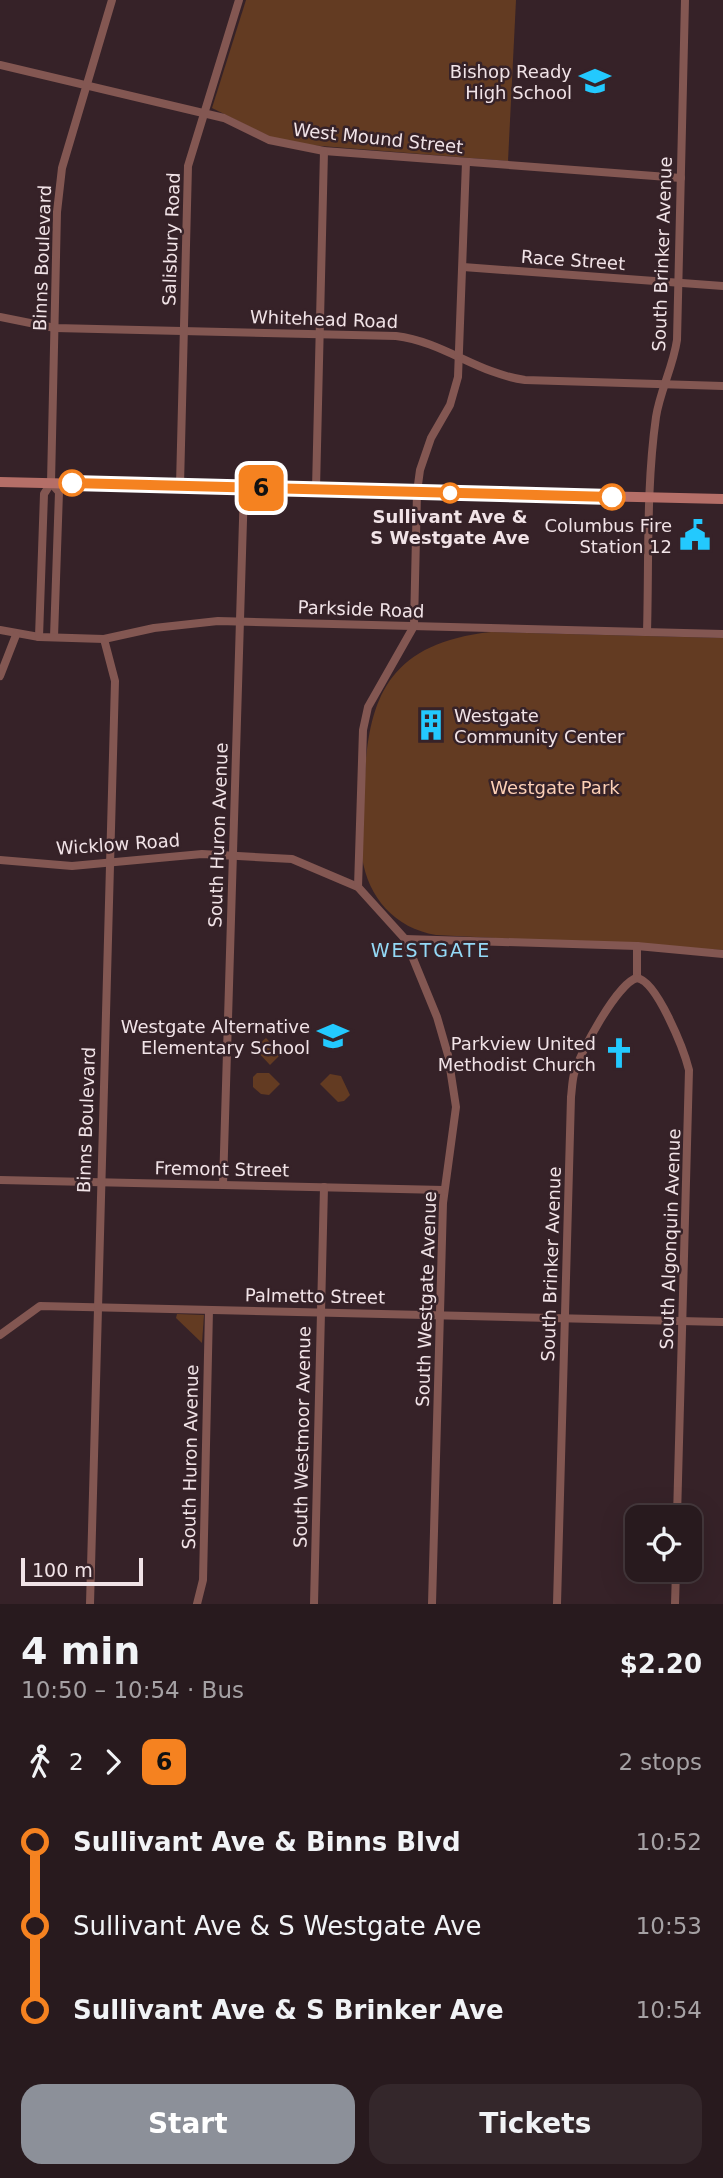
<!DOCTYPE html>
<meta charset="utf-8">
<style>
body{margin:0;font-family:"DejaVu Sans",sans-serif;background:#34272b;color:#f1f3f6;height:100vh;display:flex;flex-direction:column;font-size:26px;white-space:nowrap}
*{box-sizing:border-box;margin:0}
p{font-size:23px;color:#a5a1a4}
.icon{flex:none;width:38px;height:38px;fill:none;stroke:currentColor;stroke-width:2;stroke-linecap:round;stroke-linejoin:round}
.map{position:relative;height:1604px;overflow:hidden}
.details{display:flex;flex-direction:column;background:#281a1e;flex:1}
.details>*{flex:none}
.badge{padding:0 14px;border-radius:10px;font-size:24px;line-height:46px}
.tools{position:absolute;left:625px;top:1505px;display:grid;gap:14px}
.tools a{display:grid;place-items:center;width:77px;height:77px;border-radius:14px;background:#281a1e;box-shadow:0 7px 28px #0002,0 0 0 2px #44383c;font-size:35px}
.scale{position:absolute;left:21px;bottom:18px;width:122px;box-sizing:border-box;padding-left:7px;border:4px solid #f1e3e7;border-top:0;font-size:19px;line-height:24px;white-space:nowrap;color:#f1e3e7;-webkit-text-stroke:5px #362228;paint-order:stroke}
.map>.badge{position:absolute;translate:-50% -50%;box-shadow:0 0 0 4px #fff}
.legs{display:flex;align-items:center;gap:10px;height:77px;padding:0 21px;font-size:23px}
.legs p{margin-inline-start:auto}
.summary{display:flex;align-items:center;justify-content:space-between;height:119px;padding:0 21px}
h1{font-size:38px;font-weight:800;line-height:52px}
.button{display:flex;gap:14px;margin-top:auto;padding:14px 21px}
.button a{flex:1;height:80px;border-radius:21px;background:#8c9099;color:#fff;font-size:28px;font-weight:800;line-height:80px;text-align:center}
.button a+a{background:#34272b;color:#f1f3f6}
ul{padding:0 21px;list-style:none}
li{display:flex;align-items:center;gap:24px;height:84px;font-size:26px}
li i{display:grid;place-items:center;width:10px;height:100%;margin:0 9px;background:currentColor}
li i::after{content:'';width:18px;height:18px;margin:-9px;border:5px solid;border-radius:50%;background:#281a1e}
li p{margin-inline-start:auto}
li:first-child i{background:linear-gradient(#0000 50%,currentColor 0)}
li:last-child i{background:linear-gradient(currentColor 50%,#0000 0)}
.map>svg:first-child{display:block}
.green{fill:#633b22}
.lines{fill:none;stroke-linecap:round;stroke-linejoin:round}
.minor{stroke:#835752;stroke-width:8}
.secondary{stroke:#b56f68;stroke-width:10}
.line-1-casing{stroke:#fff;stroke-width:16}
.line-1{stroke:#f58220;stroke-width:10}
.stop-1-dot{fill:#fff;stroke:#f58220;stroke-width:3.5}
.labels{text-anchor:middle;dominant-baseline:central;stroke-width:5;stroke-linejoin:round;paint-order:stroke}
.poi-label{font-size:18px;fill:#f1e3e7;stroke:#362228;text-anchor:end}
.street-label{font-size:18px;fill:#f1e3e7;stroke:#362228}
.stop-label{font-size:18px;font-weight:bold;fill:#f1e3e7;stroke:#362228}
.park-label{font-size:18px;fill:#fdd0b6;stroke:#362228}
.neighbourhood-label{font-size:19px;letter-spacing:2px;fill:#94d9f6;stroke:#362228}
</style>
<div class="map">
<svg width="723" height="1604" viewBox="0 0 723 1604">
<rect width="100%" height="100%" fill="#362228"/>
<g class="green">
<path d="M246,0H516L508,161L309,145L275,139L212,108Z"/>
<path d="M491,632L723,638V950L436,935C395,928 368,898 362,857C368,747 350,647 491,632Z"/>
<path d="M266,1038L281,1054L270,1065L254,1048Z"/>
<path d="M257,1073H269L280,1084L269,1095L261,1094L253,1087V1077Z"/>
<path d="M330,1074L341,1076L350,1095L344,1101L338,1102L320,1084Z"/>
<path d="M177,1314L204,1315L202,1343L176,1318Z"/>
</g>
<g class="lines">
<g class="minor">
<path d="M0,65L203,113L224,118L269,140L324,151L681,178"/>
<path d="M463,267L723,286"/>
<path d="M0,317L55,328L396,336C444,342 476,373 525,380L723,386"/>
<path d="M51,483L59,492L54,637"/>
<path d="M180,485L188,166L239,0"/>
<path d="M316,489L324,151"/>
<path d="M0,630L39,637L104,639L154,628L218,621L723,634"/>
<path d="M647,632C649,562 646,487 656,417C660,391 673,367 677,340L685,0"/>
<path d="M39,637L44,494L51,483L57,212L62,168L112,0"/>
<path d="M0,676L16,635"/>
<path d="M0,860L72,866L202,854L292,859L358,887L405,939L437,1017L448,1055L456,1107L443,1203L432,1604"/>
<path d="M358,887L363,730L368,707L414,626L417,492L420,470L431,438L450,405L458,377L466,162"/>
<path d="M405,939L637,946L723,954"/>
<path d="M637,978C657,981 684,1050 689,1070L677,1517"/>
<path d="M637,978V946"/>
<path d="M0,1180L444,1190"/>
<path d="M223,1185L244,487"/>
<path d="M0,1335L40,1306L723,1322"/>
<path d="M90,1604L115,681L104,639"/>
<path d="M197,1604L203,1580L209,1310"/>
<path d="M314,1604L324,1187"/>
<path d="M557,1604L571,1097C572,1089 572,1082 574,1074C579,1054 618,982 637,978"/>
<path d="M675,1604L676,1570"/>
</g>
<path class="secondary" d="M0,482L723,499"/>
</g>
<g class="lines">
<defs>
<path id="line-1" d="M72,483L612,497"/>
</defs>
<use href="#line-1" class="line-1-casing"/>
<use href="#line-1" class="line-1"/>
</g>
<defs>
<symbol id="school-bare" viewBox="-9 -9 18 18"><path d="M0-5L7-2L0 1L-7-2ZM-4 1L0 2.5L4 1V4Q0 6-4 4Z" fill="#23c9fe" stroke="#362228" stroke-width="2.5" paint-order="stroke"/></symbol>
<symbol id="civic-bare" viewBox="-9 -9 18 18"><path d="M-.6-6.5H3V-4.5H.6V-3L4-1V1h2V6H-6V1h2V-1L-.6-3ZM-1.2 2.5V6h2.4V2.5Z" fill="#23c9fe" stroke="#362228" stroke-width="2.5" paint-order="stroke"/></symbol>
<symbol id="building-bare" viewBox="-9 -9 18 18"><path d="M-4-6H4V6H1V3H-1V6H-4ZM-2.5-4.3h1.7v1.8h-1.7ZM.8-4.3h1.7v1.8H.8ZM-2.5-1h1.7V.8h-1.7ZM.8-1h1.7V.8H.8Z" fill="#23c9fe" stroke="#362228" stroke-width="2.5" paint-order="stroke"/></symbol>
<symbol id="church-bare" viewBox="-9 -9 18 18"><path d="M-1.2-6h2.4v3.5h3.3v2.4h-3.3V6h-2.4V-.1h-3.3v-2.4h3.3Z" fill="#23c9fe" stroke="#362228" stroke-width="2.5" paint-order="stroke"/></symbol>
</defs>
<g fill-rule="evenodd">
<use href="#school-bare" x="573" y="59" width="44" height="44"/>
<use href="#civic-bare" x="673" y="513" width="44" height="44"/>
<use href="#building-bare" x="409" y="703" width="44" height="44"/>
<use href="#school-bare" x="311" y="1014" width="44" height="44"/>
<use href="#church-bare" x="597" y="1031" width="44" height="44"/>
</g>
<g class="stop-1-dot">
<circle cx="72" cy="483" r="12"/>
<circle cx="450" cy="493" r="9"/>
<circle cx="612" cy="497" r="12"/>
</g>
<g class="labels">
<g class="poi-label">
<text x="572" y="71">Bishop Ready<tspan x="572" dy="21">High School</tspan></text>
<text x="672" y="525">Columbus Fire<tspan x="672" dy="21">Station 12</tspan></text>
<text x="454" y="715" text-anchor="start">Westgate<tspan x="454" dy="21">Community Center</tspan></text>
<text x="310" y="1026">Westgate Alternative<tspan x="310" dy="21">Elementary School</tspan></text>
<text x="596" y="1043">Parkview United<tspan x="596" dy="21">Methodist Church</tspan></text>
</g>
<g class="street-label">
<text transform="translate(378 138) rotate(6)">West Mound Street</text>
<text transform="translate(171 239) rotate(-88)">Salisbury Road</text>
<text transform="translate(662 254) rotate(-88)">South Brinker Avenue</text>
<text transform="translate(42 258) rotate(-88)">Binns Boulevard</text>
<text transform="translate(573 260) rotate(4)">Race Street</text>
<text transform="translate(324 319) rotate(2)">Whitehead Road</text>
<text transform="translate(361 609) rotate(2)">Parkside Road</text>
<text transform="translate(218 835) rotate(-88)">South Huron Avenue</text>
<text transform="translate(118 844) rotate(-4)">Wicklow Road</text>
<text transform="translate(86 1120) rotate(-88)">Binns Boulevard</text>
<text transform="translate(222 1169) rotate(1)">Fremont Street</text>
<text transform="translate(670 1239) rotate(-88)">South Algonquin Avenue</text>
<text transform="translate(551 1264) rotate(-88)">South Brinker Avenue</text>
<text transform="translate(315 1296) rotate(1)">Palmetto Street</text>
<text transform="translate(426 1299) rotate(-88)">South Westgate Avenue</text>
<text transform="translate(302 1437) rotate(-89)">South Westmoor Avenue</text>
<text transform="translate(190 1457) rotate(-89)">South Huron Avenue</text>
</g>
<g class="stop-label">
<text x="450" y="516">Sullivant Ave &amp;<tspan x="450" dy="21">S Westgate Ave</tspan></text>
</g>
<g class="park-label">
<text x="555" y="787">Westgate Park</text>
</g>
<g class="neighbourhood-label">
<text x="431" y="950">WESTGATE</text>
</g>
</g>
</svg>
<div class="tools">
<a><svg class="icon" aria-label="locate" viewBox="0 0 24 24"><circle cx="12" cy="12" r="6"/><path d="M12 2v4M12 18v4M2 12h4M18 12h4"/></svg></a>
</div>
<div class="scale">100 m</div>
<b class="badge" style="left:261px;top:488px;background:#f58220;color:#111">6</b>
</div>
<section class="details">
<div class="summary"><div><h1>4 min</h1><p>10:50 – 10:54 · Bus</p></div><b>$2.20</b></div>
<div class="legs"><svg class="icon" aria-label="walk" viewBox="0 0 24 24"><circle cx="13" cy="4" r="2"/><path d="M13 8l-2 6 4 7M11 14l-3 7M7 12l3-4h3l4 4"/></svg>2<svg class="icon" aria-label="forward" viewBox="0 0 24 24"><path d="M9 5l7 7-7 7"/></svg><b class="badge" style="background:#f58220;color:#111">6</b><p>2 stops</p></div>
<ul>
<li><i style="color:#f58220"></i><b>Sullivant Ave &amp; Binns Blvd</b><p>10:52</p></li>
<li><i style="color:#f58220"></i><span>Sullivant Ave &amp; S Westgate Ave</span><p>10:53</p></li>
<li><i style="color:#f58220"></i><b>Sullivant Ave &amp; S Brinker Ave</b><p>10:54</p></li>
</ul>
<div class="button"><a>Start</a><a>Tickets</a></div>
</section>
